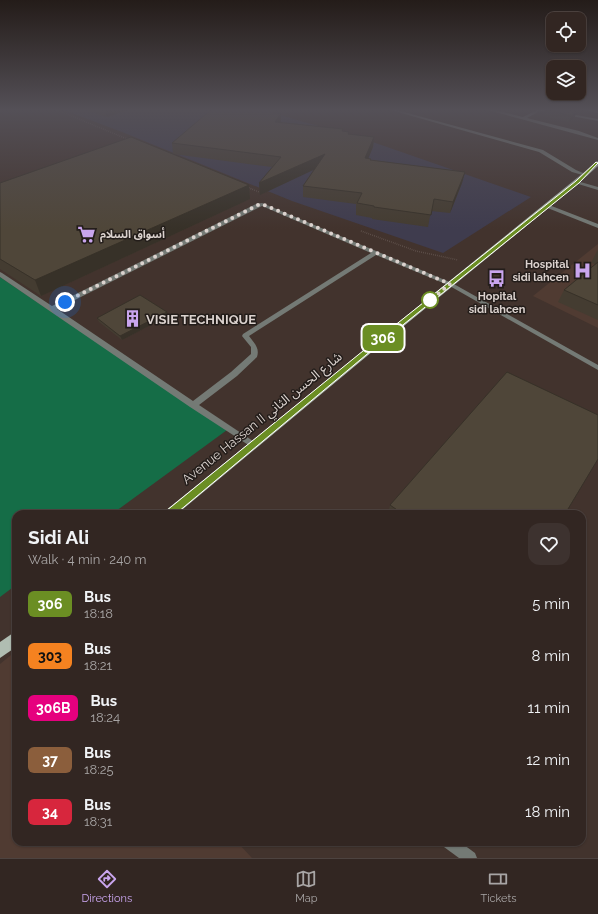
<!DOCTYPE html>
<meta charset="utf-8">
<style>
body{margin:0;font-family:Raleway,"Noto Sans Arabic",sans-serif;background:#3d322f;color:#f1f3f6;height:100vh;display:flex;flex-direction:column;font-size:15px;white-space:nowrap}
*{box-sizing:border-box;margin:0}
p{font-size:13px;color:#a8a5a5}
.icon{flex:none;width:22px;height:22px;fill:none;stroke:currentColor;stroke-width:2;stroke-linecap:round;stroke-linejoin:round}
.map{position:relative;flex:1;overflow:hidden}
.side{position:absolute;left:12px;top:510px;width:574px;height:336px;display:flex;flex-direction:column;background:#322622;border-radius:12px;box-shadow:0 1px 3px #0004,0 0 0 1px #4d4340}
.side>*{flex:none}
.badge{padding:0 8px;border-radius:6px;font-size:14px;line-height:26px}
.controls{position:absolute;left:546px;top:12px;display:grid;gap:8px}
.controls a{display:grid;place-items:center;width:40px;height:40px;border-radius:8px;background:#322622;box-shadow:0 1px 3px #0004,0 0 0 1px #4d4340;font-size:20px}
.you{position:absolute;width:20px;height:20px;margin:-10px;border:3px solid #fff;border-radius:50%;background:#1a73e8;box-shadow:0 0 0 6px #1a73e833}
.map>.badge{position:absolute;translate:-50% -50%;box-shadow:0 0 0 2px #fff}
.round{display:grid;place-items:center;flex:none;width:42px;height:42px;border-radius:12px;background:#3d322f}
.headline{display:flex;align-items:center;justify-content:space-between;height:68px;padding:0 16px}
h1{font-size:19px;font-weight:700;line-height:30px}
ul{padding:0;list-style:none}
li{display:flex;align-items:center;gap:12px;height:52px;padding:0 16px}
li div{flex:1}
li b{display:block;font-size:15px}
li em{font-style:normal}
li .badge{min-width:44px;font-weight:700;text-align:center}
.menu{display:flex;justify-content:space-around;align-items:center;height:56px;border-top:1px solid #4d4340;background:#322622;font-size:11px;color:#a8a5a5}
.menu a{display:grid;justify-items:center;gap:2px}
.menu .selected{color:#c9a5ee}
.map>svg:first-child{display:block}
.built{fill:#503b32}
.education{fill:#3f3c4e}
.green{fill:#156d47}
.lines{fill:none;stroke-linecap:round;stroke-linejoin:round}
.path{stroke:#71645f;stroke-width:1.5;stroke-dasharray:0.5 1.5;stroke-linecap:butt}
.service{fill:#747a75;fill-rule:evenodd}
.minor{fill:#747a75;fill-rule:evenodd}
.primary{fill:#b0bdb2;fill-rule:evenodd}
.wall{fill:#443c31}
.shaded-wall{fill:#373128}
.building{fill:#4f4639;stroke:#373128}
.line{fill:#6b8e23;stroke:#fff}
.walk{stroke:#dbd2ce;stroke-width:4;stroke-dasharray:0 7.2}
.stop-dot{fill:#fff;stroke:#6b8e23;stroke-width:2}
.labels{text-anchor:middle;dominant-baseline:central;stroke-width:3;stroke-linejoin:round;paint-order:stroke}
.far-poi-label{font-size:11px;font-weight:bold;fill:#dbd2ce;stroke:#231d1a;text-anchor:start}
.poi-label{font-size:13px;font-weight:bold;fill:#dbd2ce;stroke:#231d1a;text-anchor:start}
.street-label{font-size:13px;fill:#dbd2ce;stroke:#231d1a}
</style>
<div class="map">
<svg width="598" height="858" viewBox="0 0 598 858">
<rect width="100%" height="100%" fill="#42332d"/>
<g class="built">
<path d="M598,244V328L533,296Z"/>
<path d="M16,651V842H237L252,858H0V664Z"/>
</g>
<path class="education" d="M61,109H259L367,140L531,197L443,253L292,201L122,132Z"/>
<path class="green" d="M0,277L227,430L112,514H16V585L0,597Z"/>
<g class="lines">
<g class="path">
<path d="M55,109L127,139"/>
<path d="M247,187L259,192"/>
<path d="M361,231L416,251L458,260"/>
</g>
<g class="service">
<path d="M387,109H393L543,150L576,170L588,175L586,176L572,172L539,152Z"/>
<path d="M484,109H490L523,117L539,109L555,110L554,112L540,111L527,118L579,131L598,138V140Z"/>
<path d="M584,109L598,111V113L585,110Z"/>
<path d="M565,113L598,119V121L566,115Z"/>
<path d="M262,203L452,283L598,365V370L448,285L376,255L249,336C254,343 260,348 257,357L237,376L199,405L256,443L257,445L256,447L253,448L190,407L0,277V272L2,273L52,306L256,204ZM262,206L371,253L243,334L242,336L251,347V354L231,372L193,401L57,309Z"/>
<path d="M442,842H460L475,853L477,858H459L444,847Z"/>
</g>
<g class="minor">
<path d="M577,181L598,187V190L575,183V182Z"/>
<path d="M545,205H549L598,224V228L545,207Z"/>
</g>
<g class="primary">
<path d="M598,161V166L579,183L367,356L177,514H163L165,511Z"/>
<path d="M16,631V647L0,658V642Z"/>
</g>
</g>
<g class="wall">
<path d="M83,109H131L107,117Z"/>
<path d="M545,109H585L584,111L580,114L576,113L574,118L569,122L543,116Z"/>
<path d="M275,110V113H281V122L343,129V131L349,134L374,137L373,147L368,158L371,160L465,172L462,183L450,213L431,211L428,227L372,219V218L356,215V204L303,197V186L314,169L260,195L259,183L272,167L173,154L172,143Z"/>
<path d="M0,183L249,185L250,199L41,296L0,269Z"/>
<path d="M598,250V320L558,302L564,290L595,264L591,263L597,251Z"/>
<path d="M168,316L122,340L99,322L97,318Z"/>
<path d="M390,505L565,514H388Z"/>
</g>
<g class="shaded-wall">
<path d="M110,109H131L107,117L105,111Z"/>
<path d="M582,109H585L584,111L580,114Z"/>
<path d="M577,112L574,118L569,122L571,116Z"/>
<path d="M281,113V123L275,122Z"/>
<path d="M374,137L373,147L364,169L365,158Z"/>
<path d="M325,154L324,165L260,195L259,183Z"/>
<path d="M465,172L462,183L450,213L453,202Z"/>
<path d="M249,185L250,199L41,296L35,280Z"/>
<path d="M167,312L168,316L122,340L120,336Z"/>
</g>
<g class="building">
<path d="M100,109H110L105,111Z"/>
<path d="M212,109H263L275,110L273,113H281L275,122L343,129L342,131L349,132L348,134L374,137L365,158L371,159L370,160L465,172L453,202L434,199L431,215L374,207V206L357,203L362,193L303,186L325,154L259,183L281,157L172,143Z"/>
<path d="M545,109H563L577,112L571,116Z"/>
<path d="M131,137L249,185L35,280L0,259V183Z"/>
<path d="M598,262V305L564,290Z"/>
<path d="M140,295L167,312L120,336L97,318Z"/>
<path d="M507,372L598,415V459L565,514H403L390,505Z"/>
</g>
<linearGradient id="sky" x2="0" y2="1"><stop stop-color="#241c19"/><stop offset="0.48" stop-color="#545057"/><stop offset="1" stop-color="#545057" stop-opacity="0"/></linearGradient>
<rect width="598" height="229" fill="url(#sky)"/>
<path class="line" d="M596,162L598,163L579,183L378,345L172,517H166L165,514L166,511L374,342L576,181Z"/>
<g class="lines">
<path class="walk" d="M65,302L258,205L262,204L450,284L426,304L430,300"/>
</g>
<defs>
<symbol id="supermarket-bare" viewBox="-9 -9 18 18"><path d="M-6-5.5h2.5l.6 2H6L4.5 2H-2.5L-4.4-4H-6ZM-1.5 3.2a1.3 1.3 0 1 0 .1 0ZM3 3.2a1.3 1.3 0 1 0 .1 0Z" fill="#c9a5ee" stroke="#231d1a" stroke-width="2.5" paint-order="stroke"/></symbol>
<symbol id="hospital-bare" viewBox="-9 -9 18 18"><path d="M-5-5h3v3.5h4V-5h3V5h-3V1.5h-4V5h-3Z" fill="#c9a5ee" stroke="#231d1a" stroke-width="2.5" paint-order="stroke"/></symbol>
<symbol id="bus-bare" viewBox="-9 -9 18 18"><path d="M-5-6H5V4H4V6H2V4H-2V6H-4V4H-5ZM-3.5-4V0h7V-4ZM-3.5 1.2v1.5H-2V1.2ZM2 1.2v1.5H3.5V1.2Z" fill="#c9a5ee" stroke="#231d1a" stroke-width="2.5" paint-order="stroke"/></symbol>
<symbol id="building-bare" viewBox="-9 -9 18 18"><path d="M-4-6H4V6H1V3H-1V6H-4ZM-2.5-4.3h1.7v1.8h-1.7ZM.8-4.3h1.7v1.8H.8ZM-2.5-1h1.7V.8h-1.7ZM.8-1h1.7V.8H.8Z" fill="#c9a5ee" stroke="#231d1a" stroke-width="2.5" paint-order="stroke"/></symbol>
</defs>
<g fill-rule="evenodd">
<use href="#supermarket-bare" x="74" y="222" width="25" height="25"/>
<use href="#hospital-bare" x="570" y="258" width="25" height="25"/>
<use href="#bus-bare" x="484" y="266" width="25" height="25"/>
<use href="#building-bare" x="120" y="306" width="25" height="25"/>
</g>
<circle class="stop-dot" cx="430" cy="300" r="8"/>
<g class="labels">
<g class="far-poi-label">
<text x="100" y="234">أسواق السلام</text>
<text x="569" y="264" text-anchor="end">Hospital<tspan x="569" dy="13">sidi lahcen</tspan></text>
<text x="497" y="296" text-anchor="middle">Hopital<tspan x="497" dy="13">sidi lahcen</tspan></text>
</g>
<g class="poi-label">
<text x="146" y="319">VISIE TECHNIQUE</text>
</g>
<g class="street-label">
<text transform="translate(262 418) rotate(-39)">Avenue Hassan II شارع الحسن الثاني</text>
</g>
</g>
</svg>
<div class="controls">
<a><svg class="icon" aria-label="locate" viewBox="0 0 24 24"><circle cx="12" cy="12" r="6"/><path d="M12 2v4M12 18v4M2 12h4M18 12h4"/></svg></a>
<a><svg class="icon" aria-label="layers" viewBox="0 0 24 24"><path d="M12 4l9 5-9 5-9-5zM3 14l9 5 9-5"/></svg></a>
</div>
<div class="you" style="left:65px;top:302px"></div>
<b class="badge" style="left:383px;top:338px;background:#6b8e23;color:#fff">306</b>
<section class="side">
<div class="headline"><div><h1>Sidi Ali</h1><p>Walk · 4 min · 240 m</p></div><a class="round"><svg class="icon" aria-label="heart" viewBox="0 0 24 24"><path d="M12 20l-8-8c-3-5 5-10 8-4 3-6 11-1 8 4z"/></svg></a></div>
<ul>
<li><span class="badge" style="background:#6b8e23;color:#fff">306</span><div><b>Bus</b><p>18:18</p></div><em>5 min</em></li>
<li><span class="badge" style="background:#f58220;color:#111">303</span><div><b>Bus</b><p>18:21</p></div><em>8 min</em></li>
<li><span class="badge" style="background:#e6007e;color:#fff">306B</span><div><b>Bus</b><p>18:24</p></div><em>11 min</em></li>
<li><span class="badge" style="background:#8b5e3c;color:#fff">37</span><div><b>Bus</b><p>18:25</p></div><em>12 min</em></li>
<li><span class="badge" style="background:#d7263d;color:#fff">34</span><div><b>Bus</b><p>18:31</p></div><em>18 min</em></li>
</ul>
</section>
</div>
<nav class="menu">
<a class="selected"><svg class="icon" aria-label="directions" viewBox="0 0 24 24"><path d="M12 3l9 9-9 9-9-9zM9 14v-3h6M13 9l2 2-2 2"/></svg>Directions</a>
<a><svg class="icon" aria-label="map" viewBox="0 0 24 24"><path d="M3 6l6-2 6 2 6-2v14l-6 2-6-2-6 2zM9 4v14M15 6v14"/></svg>Map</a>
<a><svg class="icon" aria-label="tickets" viewBox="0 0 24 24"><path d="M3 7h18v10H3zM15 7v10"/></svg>Tickets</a>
</nav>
